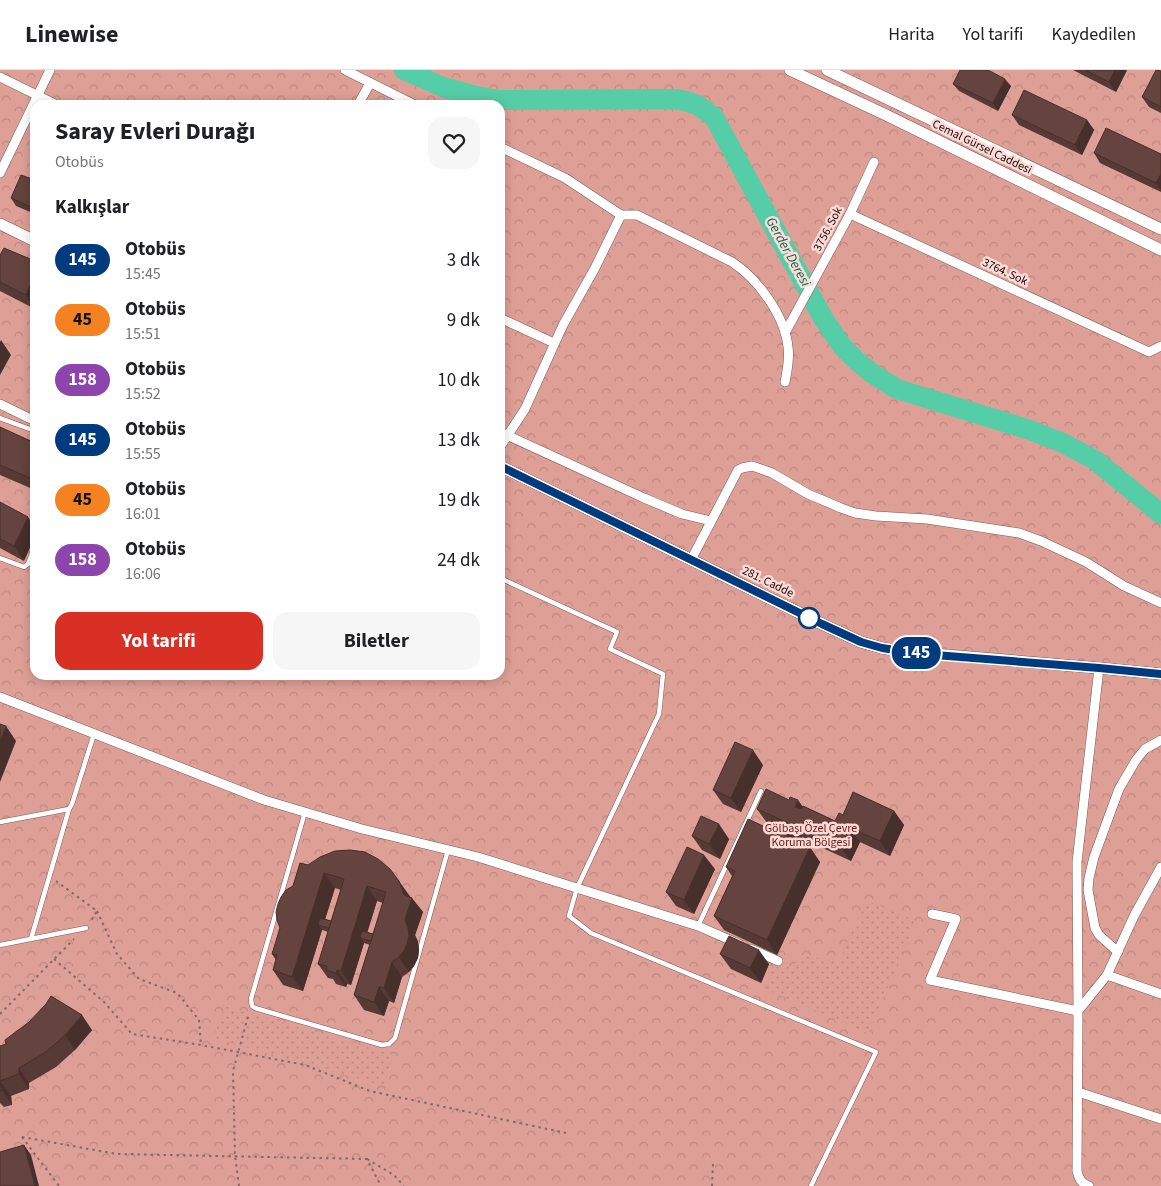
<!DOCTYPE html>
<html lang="tr">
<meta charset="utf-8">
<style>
body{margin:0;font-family:"Source Sans 3",sans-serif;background:#f6f6f6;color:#202124;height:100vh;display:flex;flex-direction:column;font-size:19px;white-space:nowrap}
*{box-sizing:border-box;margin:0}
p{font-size:16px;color:#757577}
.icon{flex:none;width:28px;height:28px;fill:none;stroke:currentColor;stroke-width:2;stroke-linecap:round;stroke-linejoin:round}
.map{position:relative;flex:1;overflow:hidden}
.drawer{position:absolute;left:30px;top:30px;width:475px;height:580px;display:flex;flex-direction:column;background:#fff;border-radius:15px;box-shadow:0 2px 12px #0003}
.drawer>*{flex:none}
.badge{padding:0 10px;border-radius:16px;font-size:18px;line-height:32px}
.map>.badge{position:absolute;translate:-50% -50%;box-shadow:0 0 0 2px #fff}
h2{padding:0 25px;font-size:19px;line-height:45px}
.round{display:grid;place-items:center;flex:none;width:52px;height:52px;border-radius:15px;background:#f6f6f6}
.headline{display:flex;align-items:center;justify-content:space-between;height:85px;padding:0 25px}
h1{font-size:24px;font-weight:700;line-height:38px}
.cta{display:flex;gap:10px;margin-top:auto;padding:10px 25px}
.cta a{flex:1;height:58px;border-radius:15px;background:#d93025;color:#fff;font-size:20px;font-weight:700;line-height:58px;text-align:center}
.cta a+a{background:#f6f6f6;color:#202124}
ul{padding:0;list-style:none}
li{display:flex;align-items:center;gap:15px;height:60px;padding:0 25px}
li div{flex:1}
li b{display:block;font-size:19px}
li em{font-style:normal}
li .badge{min-width:55px;font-weight:700;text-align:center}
header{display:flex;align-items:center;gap:30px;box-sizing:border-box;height:70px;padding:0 25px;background:#fff;border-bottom:1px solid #e0e0e0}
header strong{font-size:24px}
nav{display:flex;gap:28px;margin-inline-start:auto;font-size:18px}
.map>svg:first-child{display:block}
.park{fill:url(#park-crowns);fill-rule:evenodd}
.garden{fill:url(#garden-dots)}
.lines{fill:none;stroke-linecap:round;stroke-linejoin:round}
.river{stroke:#55cda7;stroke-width:20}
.service-casing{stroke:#7d5954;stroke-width:5.5}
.minor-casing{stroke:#7d5954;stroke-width:10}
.tertiary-casing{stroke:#7d5954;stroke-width:12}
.path{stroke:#816a67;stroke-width:2;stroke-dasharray:2.5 4;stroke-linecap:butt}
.service{stroke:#fff;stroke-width:4.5}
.minor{stroke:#fff;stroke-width:9}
.tertiary{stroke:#fff;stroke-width:11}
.wall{fill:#573a35;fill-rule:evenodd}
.shaded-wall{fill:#472f2b}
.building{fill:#65433e;stroke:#472f2b}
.line-casing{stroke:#fff;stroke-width:11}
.line{stroke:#003b80;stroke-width:8}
.stop-dot{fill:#fff;stroke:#003b80;stroke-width:2.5}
.labels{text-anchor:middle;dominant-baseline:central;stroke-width:5;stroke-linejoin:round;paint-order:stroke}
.street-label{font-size:12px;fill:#190b0a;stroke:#fddbd6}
.park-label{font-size:12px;fill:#6e1714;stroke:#fddbd6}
.water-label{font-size:14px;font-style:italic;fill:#02684f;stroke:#fddbd6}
</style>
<header>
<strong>Linewise</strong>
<nav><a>Harita</a><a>Yol tarifi</a><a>Kaydedilen</a></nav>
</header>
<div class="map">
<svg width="1161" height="1116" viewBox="0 0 1161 1116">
<defs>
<pattern id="park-crowns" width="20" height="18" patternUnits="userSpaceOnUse" patternTransform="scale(1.25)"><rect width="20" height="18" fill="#de9f96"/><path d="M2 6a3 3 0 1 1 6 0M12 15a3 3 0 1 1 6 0" fill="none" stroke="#be8880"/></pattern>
<pattern id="garden-dots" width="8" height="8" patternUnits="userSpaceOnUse" patternTransform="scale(1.25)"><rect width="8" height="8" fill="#de9f96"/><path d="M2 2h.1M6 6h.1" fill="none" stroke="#be8880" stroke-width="1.8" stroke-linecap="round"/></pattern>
</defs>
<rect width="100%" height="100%" fill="#fddbd6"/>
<path class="park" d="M0,0H1161V1116H0ZM35,35H500V605H35Z"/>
<g class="garden">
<path d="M866,830L916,851L868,963L765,919L773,896L791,897L805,886L839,891Z"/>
<path d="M225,936L394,985L384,1016L213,968Z"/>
</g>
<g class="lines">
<path class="river" d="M404,0L443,17L472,25L498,30L675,29C694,32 699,35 714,47L823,248L842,276L857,291L873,304L897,319L1030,360L1063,373L1095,390L1161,444"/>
<defs>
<g id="service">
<path d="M0,348L35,361"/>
<path d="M0,488L24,497L28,494L35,475"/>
<path d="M500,508L617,562L610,579L663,604L659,644L577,818L569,846L591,863L876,982L811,1116"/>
<path d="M305,742L251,929L252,936L255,938L382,975L389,974L395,968L448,780"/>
<path d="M0,752L69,739L72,734L94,664"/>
<path d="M698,856L761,721"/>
<path d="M31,869L69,739"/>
<path d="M0,875L86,858"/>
</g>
<g id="minor">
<path d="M345,0L415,35"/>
<path d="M0,7L57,35"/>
<path d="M358,35L370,13"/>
<path d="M500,77L565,108L621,145H637L732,192C758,209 785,246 788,277C790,289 787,301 785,312"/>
<path d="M0,103L50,0"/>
<path d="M850,144L1149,282L1161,276"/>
<path d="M500,248L554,273"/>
<path d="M785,263L850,144L874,92"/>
<path d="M0,334L35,351"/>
<path d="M500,362L644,428L682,444L711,451"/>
<path d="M500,377L525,339L563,255L595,198L621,145"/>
<path d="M691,490L738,400L742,398L752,396L761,399L772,403L808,424L841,438L855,443L876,446L927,449L1019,463L1041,471L1086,492L1124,516L1161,533"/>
<path d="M0,627L264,730L362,759L478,787L698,856L739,874"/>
<path d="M932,844L956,849L930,910L1078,941L1077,792L1099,598"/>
<path d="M751,879L778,891"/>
<path d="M1118,882L1099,865L1095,858L1088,820L1089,808L1094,787L1119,719L1136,690L1145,679L1161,670"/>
<path d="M1107,905L1161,924"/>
<path d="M1078,1022L1161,1049"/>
<path d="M1089,1116C1081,1113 1079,1109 1077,1101L1078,941L1107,905L1134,846L1161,797"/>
</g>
<g id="tertiary">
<path d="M790,0L884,44L1161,180"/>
<path d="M827,0L1161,159"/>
<path d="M0,154L35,171"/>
<path d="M500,396L822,554L861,572L882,578L895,580L922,583L1099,598L1161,604"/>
</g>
</defs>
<use href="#service" class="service-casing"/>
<use href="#minor" class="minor-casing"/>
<use href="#tertiary" class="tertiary-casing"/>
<g class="path">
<path d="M56,811L97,841L91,851"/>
<path d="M97,841L117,884L139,909L177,923L199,950L201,975"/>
<path d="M54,889L104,932L132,964L201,975L305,995L370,1021L566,1063"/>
<path d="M0,944L74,869"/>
<path d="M22,1067L117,1084L367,1089L381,1116"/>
<path d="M22,1067L59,1116"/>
<path d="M367,1089L394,1105L404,1116"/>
<path d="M239,1116L235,1086L233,1001L249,943"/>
<path d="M712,1116L713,1094"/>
</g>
<use href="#service" class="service"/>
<use href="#minor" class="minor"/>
<use href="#tertiary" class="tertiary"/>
</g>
<g class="wall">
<path d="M1073,0H1127L1116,22Z"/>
<path d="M1161,1V43L1149,37L1142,27Z"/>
<path d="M953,14L1011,16L998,41L959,21Z"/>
<path d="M1012,45L1087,50L1094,60L1082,85L1019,55Z"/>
<path d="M1094,83L1161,84V122L1100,93Z"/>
<path d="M35,110V144L16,136L11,128Z"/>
<path d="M0,185L35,191V239L0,221Z"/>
<path d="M0,357L35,373V420L0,405Z"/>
<path d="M0,432L24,491L0,478Z"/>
<path d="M763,695L741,742L723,734L713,720Z"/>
<path d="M803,736L835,751L843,745L894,741L904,755L890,786L860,772L851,791L803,769L801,773L820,792L777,885L724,860L714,846L732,806L726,797L782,765L784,761L767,753L757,739Z"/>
<path d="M692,766L729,769L720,789L702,780Z"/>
<path d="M300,793L409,825L423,842L415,865L418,872L419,880L418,888L414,896L409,902L402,907L394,933L389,931L384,946L364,940L354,925L370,875L364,873L351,915L347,914L346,917L336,914L333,909L328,908L318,894L328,862L322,860L303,921L283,915L273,900L276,890L272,884ZM335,818L341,820L331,851L325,849ZM377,831L383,833L373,864L367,862Z"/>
<path d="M715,799L694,844L676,836L666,822Z"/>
<path d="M720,884L769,894L761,913L731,899Z"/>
<path d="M92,960L75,980L56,997L29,1013V1019L11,1026L12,1035L4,1037L0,1033V976Z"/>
</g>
<g class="shaded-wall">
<path d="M1115,0H1127L1116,22L1109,12Z"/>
<path d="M1005,9L1011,16L998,41L993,33Z"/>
<path d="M1087,50L1094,60L1082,85L1075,75Z"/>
<path d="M1161,104V120L1156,113Z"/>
<path d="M35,203V238L26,225Z"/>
<path d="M1,270L11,285L0,305V272Z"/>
<path d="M35,397V415L30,408Z"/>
<path d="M28,447L35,457V467L24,491L14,476Z"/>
<path d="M6,656L16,671L0,712V672Z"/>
<path d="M753,680L763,695L741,742L731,728Z"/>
<path d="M798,730L808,744L795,737Z"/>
<path d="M894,741L904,755L890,786L880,771Z"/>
<path d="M719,754L729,769L720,789L709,774Z"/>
<path d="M792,755L803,769L797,781L787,767Z"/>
<path d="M850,758L860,772L851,791L841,777Z"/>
<path d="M810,777L820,792L777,885L767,870Z"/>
<path d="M704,785L715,799L694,844L684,830Z"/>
<path d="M324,803L335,818L323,856L318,855L322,860L303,921L292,907Z"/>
<path d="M399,811L409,825L411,831L412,828L423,842L415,865L418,872L419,880L418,888L414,896L409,902L399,887L405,850L404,825Z"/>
<path d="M367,816L377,831L365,870L360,868L364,873L351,915L341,901Z"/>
<path d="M759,880L769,894L761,913L750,898Z"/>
<path d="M392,892L402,907L394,933L384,918Z"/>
<path d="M337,900L347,914L346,917L336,903Z"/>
<path d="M379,917L389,931L384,946L374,932Z"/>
<path d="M82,945L92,960L75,980L65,965Z"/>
<path d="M19,998L29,1013V1019L19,1004Z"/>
<path d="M0,1011L11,1026L12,1035L2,1020Z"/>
<path d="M24,1075L31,1085L39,1116H35Z"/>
</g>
<g class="building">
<path d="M960,0H988L1005,9L993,33L953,14Z"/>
<path d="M1085,0H1115L1109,12Z"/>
<path d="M1156,0L1161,1V37L1142,27Z"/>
<path d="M1024,20L1087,50L1075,75L1012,45Z"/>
<path d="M1106,58L1161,84V104L1156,113L1094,83Z"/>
<path d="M21,105L35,110L34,118H35V139L11,128Z"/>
<path d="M4,178L35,191V203L26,225L0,212V185Z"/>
<path d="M0,357L35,373V397L30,408L0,395Z"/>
<path d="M0,432L28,447L14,476L0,469Z"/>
<path d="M0,654L6,656L0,672Z"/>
<path d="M735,672L753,680L731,728L713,720Z"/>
<path d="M766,719L789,730L790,727L798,730L795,737L801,739L803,736L835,751L839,743L843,745L853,722L894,741L880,771L850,758L841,777L792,755L787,767L810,777L767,870L714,846L735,801L726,797L748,749L782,765L788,753L757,739Z"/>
<path d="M701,746L719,754L709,774L692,766Z"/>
<path d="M687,777L704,785L684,830L666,822Z"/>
<path d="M350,780L365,782L378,789L390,799L399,811L404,825L412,828L405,850L408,858L409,866L407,874L404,881L399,887L392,892L384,918L379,917L374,932L354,925L386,822L367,816L341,901L337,900L336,903L326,900L327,896L318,894L344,809L324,803L292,907L273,900L277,885L272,884L280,858L277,850L276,842L278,834L281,827L286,820L293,816L300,793L308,795L320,787L335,781Z"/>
<path d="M320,848L331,851L329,858L318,855Z"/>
<path d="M362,861L373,864L371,871L360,868Z"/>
<path d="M729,866L759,880L750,898L720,884Z"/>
<path d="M51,926L82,945L65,965L46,982L19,998V1004L0,1011L2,1020L0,1021V976L6,974L5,970L29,952L46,934Z"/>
<path d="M24,1075L35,1116H0V1082Z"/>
</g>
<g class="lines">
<defs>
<path id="line" d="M500,396L822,554L861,572L882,578L895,580L922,584L1099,598L1161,604"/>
</defs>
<use href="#line" class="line-casing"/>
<use href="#line" class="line"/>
</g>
<circle class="stop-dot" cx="809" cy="548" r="10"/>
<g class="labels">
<g class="street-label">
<text transform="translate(982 77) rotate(26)">Cemal Gürsel Caddesi</text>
<text transform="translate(828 159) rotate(-62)">3756. Sok</text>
<text transform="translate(1005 202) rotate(25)">3764. Sok</text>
<text transform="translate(768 512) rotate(26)">281. Cadde</text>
</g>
<g class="park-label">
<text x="811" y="758">Gölbaşı Özel Çevre<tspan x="811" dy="14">Koruma Bölgesi</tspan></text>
</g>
<g class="water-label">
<text transform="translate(788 182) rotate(61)">Gerder Deresi</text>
</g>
</g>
</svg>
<b class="badge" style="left:916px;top:583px;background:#003b80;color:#fff">145</b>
<section class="drawer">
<div class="headline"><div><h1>Saray Evleri Durağı</h1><p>Otobüs</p></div><a class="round"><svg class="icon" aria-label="heart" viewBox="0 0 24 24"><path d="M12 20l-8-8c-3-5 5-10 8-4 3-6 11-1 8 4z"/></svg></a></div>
<h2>Kalkışlar</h2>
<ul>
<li><span class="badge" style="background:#003b80;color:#fff">145</span><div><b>Otobüs</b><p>15:45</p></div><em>3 dk</em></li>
<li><span class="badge" style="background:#f58220;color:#111">45</span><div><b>Otobüs</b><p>15:51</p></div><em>9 dk</em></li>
<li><span class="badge" style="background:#8e44ad;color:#fff">158</span><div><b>Otobüs</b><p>15:52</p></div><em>10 dk</em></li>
<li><span class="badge" style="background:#003b80;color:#fff">145</span><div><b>Otobüs</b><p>15:55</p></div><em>13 dk</em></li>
<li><span class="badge" style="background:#f58220;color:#111">45</span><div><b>Otobüs</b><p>16:01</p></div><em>19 dk</em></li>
<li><span class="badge" style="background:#8e44ad;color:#fff">158</span><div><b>Otobüs</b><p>16:06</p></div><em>24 dk</em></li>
</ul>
<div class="cta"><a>Yol tarifi</a><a>Biletler</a></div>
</section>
</div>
